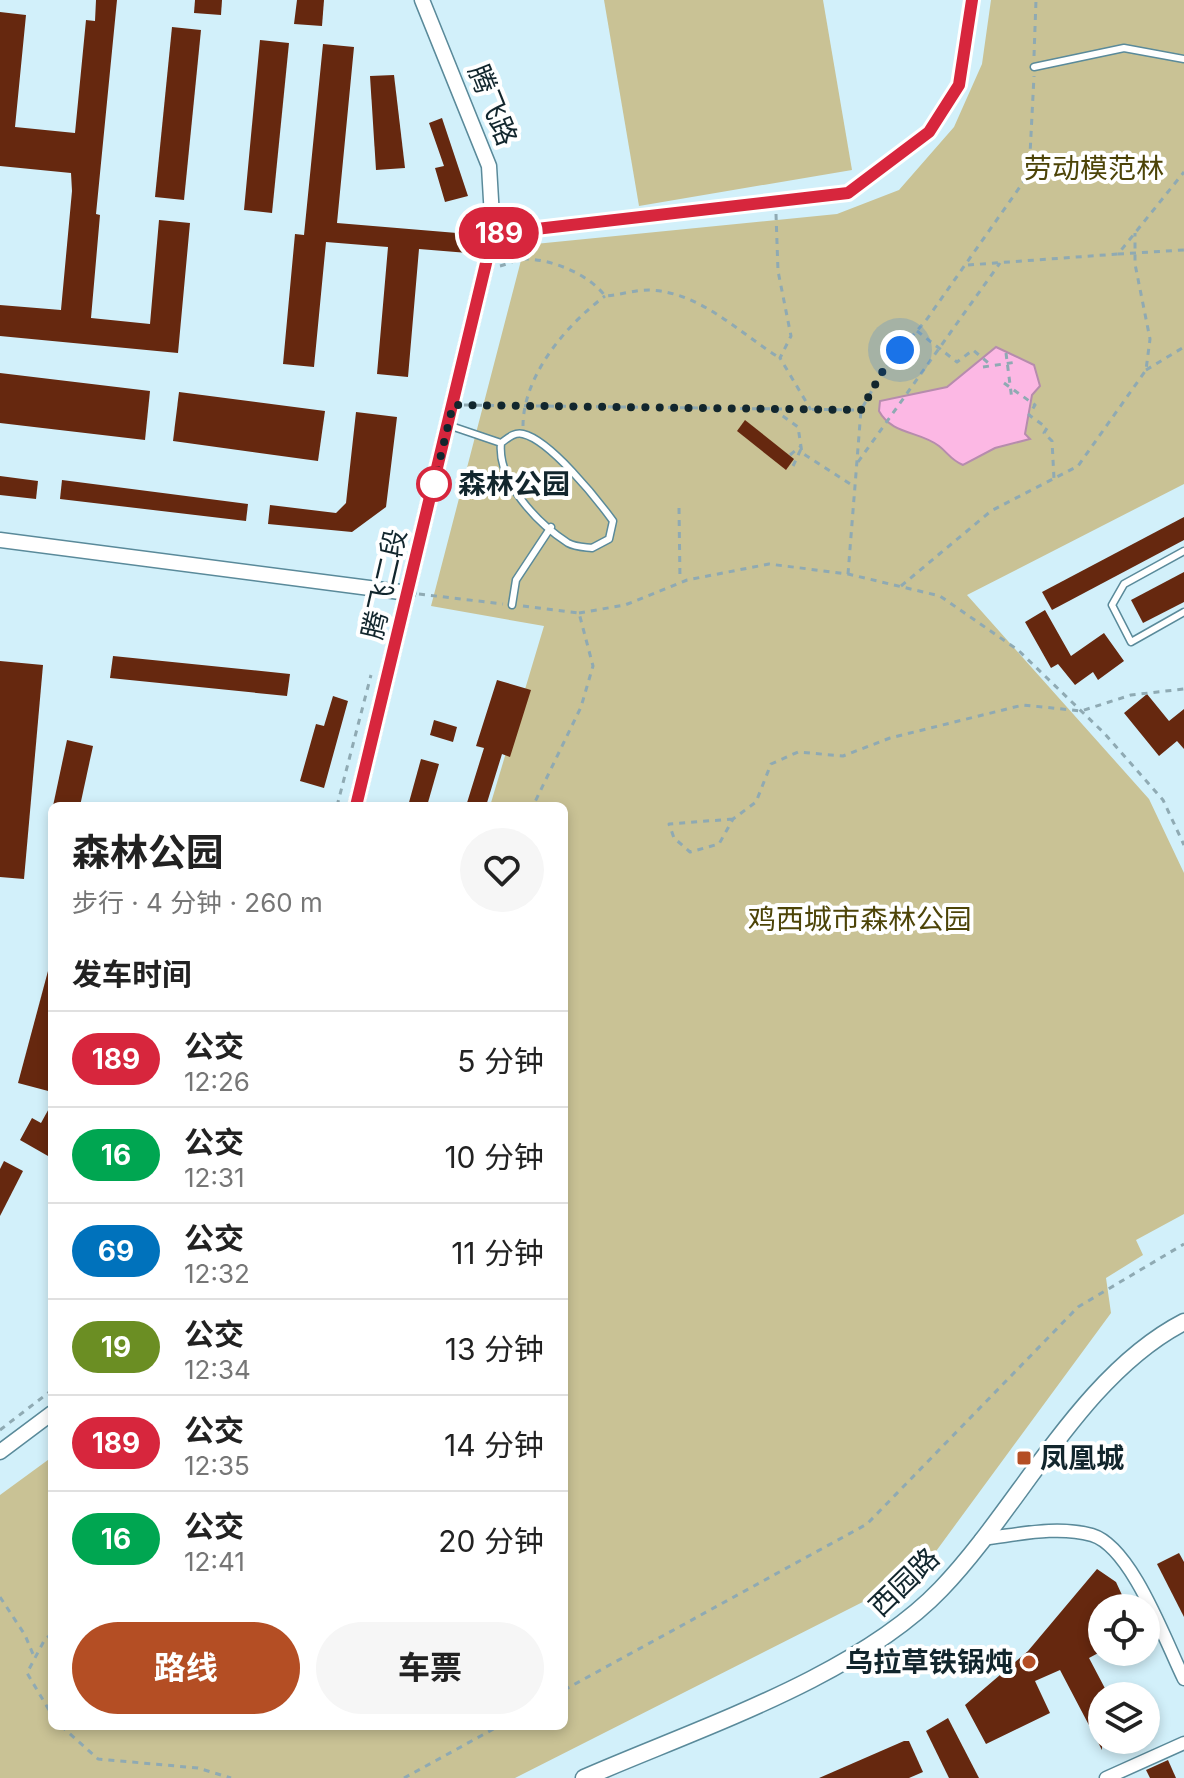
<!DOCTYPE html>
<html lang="zh">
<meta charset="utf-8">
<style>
body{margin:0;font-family:Inter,"Noto Sans SC",sans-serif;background:#f6f6f6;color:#222;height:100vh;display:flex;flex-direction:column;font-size:30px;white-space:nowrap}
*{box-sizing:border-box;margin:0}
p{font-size:26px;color:#767676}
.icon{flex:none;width:44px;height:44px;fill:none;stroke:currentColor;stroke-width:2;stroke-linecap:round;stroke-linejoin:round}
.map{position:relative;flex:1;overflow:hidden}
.panel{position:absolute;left:48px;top:802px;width:520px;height:928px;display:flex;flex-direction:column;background:#fff;border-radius:12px;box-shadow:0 4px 12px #0003}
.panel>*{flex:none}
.badge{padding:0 16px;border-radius:26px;font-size:28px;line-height:52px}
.tools{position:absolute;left:1088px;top:1594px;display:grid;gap:16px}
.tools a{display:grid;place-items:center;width:72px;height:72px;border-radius:50%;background:#fff;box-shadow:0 4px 12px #0003;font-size:40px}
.you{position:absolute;width:40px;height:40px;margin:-20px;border:6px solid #fff;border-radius:50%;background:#1a73e8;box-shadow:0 0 0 12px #1a73e833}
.map>.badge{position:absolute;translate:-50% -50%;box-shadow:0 0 0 4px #fff}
h2{padding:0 24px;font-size:30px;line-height:72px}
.round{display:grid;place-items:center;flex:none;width:84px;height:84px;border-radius:42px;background:#f6f6f6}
.headline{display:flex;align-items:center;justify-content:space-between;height:136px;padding:0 24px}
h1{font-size:38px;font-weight:700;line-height:60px}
.primary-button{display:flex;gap:16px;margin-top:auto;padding:16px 24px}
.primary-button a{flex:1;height:92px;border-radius:48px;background:#b44e24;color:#fff;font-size:32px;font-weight:700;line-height:92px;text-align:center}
.primary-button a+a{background:#f6f6f6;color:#222}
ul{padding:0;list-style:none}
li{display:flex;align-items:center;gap:24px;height:96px;padding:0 24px;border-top:2px solid #e0e0e0}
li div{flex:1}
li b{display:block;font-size:30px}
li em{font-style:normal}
li .badge{min-width:88px;font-weight:700;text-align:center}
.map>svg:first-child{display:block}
.green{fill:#c9c295}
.water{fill:#fcb8e4;stroke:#b68cad;stroke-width:2}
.building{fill:#66280f}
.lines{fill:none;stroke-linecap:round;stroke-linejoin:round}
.service-casing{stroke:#5a8a9a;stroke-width:9}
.minor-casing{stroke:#5a8a9a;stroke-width:15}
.tertiary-casing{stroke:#5a8a9a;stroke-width:17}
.secondary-casing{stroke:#5a8a9a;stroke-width:19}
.path{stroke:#8faab3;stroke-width:3;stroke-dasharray:6 6;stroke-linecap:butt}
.service{stroke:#fff;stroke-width:6}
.minor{stroke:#fff;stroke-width:12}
.tertiary{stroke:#fff;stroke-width:14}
.secondary{stroke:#fff;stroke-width:16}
.line-casing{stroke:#fff;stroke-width:18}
.line{stroke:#d7263d;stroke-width:12}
.walk{stroke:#12262d;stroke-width:8;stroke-dasharray:0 14.4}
.stop-dot{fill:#fff;stroke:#d7263d;stroke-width:4}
.poi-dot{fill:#b44e24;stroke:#fff;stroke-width:3}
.labels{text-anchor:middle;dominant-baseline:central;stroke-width:8;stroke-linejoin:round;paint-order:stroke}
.street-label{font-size:28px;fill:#12262d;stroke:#fff}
.park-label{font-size:28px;fill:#4d4408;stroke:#fff}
.stop-label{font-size:28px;font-weight:bold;fill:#12262d;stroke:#fff;text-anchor:start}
.poi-label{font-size:28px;font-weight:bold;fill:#12262d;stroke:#fff;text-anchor:start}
</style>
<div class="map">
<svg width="1184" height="1778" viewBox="0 0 1184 1778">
<rect width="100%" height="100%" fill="#d2f0fa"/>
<g class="green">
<path d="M604,0H823L852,170L639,206Z"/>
<path d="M991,0H1184V484L967,595L1149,799L1184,873V1214L1136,1240L1143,1255L1106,1278L1111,1313L920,1573L515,1778H0V1495L52,1457V1726H564V806H490L544,626L431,606L525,245L837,214L899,190L954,127L982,64Z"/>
</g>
<path class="water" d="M996,347L1034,365L1040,386L1032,395L1025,434L1030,439L995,448L963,465C951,460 948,453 939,446C920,431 892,435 879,411L880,401L947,387Z"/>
<g class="building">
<path d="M96,0H117L96,214L100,215L91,318L150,324L159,220L190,223L178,353L0,336V305L61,310L72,191L71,173L0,166V12L26,15L15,127L75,133L86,20L95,21Z"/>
<path d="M195,0H222L221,15L194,13Z"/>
<path d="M297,0H324L322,26L294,24Z"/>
<path d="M172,27L201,30L184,200L155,197Z"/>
<path d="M260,40L289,43L272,213L244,210Z"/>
<path d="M323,44L354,47L337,223L469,234L468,253L419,249L408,377L377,374L388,247L326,242L314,367L283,364L295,234L304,235Z"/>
<path d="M394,75L405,168L376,170L370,76Z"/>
<path d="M442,118L468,196L445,202L435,168L444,166L429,123Z"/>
<path d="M0,373L150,391L145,440L0,423Z"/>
<path d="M179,392L325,411L318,461L173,441Z"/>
<path d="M356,412L397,417L386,507L352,532L268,524L270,505L336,513L346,503Z"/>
<path d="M745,420L794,459L786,470L737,431Z"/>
<path d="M0,476L38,481L36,499L0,495Z"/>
<path d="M62,480L248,504L246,521L60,499Z"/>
<path d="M1184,517V540L1052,610L1042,592Z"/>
<path d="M1184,572V602L1143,623L1131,600Z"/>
<path d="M1045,610L1071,656L1104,633L1124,661L1098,680L1093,672L1075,685L1058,664L1051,668L1025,622Z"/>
<path d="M113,656L290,674L287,696L110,678Z"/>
<path d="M0,661L43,665L24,879L0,877Z"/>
<path d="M497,680L531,690L510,757L502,754L486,806H466L484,748L476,746Z"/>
<path d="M1147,694L1169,721L1184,709V749L1177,741L1159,756L1124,713Z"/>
<path d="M333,696L348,701L324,788L300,781L316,724L324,726Z"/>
<path d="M434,720L457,727L453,742L430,735Z"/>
<path d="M67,740L93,746L80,806H53Z"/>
<path d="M421,759L439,764L427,806H408Z"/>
<path d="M48,971L52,972V1092L18,1083Z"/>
<path d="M52,1103V1148L48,1156L20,1140L32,1118L41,1123Z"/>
<path d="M4,1161L23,1171L0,1216V1169Z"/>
<path d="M1179,1553L1184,1562V1617L1157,1564Z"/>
<path d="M1097,1569L1116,1582L1128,1608H1102V1651L1089,1658L1109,1696H1102V1750L1060,1670L1035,1681L1050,1713L986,1744L965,1705L1028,1651Z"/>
<path d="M948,1718L979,1778H949L926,1731Z"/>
<path d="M904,1741H909L923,1772L909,1778H819Z"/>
<path d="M1168,1760L1176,1778H1150L1146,1770Z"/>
</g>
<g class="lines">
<defs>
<g id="service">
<path d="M1034,67L1124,48L1184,59"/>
<path d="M448,425L501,443C497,481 537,523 568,543C575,547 585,547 592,548L609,539L613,521C597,499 550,440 523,434C514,432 508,438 501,443"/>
<path d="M1184,551L1124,584L1112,605L1131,642L1184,612"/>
<path d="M512,605L516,580L551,527"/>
</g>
<g id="minor">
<path d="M493,234L848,193L929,132L959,85L972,0"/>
<path d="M981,1539C1017,1535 1056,1525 1092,1535C1132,1547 1166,1643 1184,1679"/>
<path d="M1106,1778L1184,1743"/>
</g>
<g id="tertiary">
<path d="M0,540L408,593"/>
<path d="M356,806L493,234L489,166L422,0"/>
<path d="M0,1452L52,1413"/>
</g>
<path id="secondary" d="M584,1778C696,1729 857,1677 941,1589C1019,1508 1081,1375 1184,1322"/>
</defs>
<use href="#service" class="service-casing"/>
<use href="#minor" class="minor-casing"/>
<use href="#tertiary" class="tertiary-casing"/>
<use href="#secondary" class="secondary-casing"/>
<g class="path">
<path d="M1034,56L1036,0"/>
<path d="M776,214L778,271L791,336L780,358L811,410"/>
<path d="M1118,254L1184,250"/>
<path d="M968,265L1118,254L1184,172"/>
<path d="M500,266C508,264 517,259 525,259C552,259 590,275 605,296C619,295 635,290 649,290C701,292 739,333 780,358"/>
<path d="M917,331L957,362L973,350L992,366"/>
<path d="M1006,353L1012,400"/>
<path d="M983,367L1017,362"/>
<path d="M1146,370L1184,347"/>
<path d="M1004,383L1035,405L1029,415L1047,428L1044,433L1052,441L1054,479"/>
<path d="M464,405L861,410"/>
<path d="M773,409L798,427L802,453L855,487"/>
<path d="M523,426C523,376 566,325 605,296"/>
<path d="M790,455L801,446"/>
<path d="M858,462L1000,263"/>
<path d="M793,466L801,449"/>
<path d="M679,508L680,580"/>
<path d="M848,574L861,410L884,369L927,319L1029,174L1034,76"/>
<path d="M901,586L991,511L1078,466L1146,370L1150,339L1135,264V233"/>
<path d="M419,594L503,604"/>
<path d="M523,606L579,613L593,666L581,707L533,806"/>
<path d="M579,613L625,605L687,580L769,564L848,574L940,596L1018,650L1105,734L1163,800L1184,845"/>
<path d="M337,806L371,675"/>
<path d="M733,819L669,824L674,838L690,852L719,844L733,819L756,802L771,764L798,752L843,756L890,738L1023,705L1081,711L1131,695L1184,689"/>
<path d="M0,1430L52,1390"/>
<path d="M0,1597L25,1635L35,1659"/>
<path d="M52,1634L45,1639L27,1673L52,1715"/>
<path d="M564,1690L867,1524L1078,1307L1184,1244"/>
<path d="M61,1726L98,1759L198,1768L231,1778"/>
<path d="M404,1778L499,1726"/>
</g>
<use href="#service" class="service"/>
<use href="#minor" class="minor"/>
<use href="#tertiary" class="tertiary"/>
<use href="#secondary" class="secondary"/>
</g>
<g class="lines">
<defs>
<path id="line" d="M356,806L493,234L848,193L929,132L959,85L972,0"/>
</defs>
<use href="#line" class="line-casing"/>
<use href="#line" class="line"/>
<path class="walk" d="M434,484L453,405L861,410L884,369L900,350"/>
</g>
<circle class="stop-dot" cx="434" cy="484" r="16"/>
<g class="poi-dot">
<rect x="1016" y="1450" width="16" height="16" rx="4"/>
<circle cx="1029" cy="1662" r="8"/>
</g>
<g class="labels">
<g class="street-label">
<text transform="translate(493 105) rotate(68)">腾飞路</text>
<text transform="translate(384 584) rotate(-77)">腾飞二段</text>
<text transform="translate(904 1582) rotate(-44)">西园路</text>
</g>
<g class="park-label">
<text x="1094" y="168">劳动模范林</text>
<text x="860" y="919">鸡西城市森林公园</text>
</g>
<g class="stop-label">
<text x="458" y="484">森林公园</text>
</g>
<g class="poi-label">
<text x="1040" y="1458">凤凰城</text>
<text x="1013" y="1662" text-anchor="end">乌拉草铁锅炖</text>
</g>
</g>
</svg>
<div class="tools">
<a><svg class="icon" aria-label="locate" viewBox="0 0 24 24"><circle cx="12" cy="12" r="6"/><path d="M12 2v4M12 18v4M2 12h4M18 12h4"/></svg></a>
<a><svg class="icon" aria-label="layers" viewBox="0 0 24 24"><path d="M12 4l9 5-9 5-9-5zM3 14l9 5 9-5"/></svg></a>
</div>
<div class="you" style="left:900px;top:350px"></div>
<b class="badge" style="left:499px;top:233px;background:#d7263d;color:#fff">189</b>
<section class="panel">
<div class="headline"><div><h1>森林公园</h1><p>步行 · 4 分钟 · 260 m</p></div><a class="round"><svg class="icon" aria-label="heart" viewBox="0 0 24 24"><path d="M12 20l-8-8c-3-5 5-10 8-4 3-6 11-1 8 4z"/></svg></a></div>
<h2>发车时间</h2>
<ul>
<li><span class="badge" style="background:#d7263d;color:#fff">189</span><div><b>公交</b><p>12:26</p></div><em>5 分钟</em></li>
<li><span class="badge" style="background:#00a651;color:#fff">16</span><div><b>公交</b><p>12:31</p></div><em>10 分钟</em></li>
<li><span class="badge" style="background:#0072bc;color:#fff">69</span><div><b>公交</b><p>12:32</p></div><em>11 分钟</em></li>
<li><span class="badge" style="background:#6b8e23;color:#fff">19</span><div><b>公交</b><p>12:34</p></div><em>13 分钟</em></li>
<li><span class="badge" style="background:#d7263d;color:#fff">189</span><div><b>公交</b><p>12:35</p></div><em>14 分钟</em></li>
<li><span class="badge" style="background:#00a651;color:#fff">16</span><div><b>公交</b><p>12:41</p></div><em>20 分钟</em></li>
</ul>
<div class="primary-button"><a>路线</a><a>车票</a></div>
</section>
</div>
